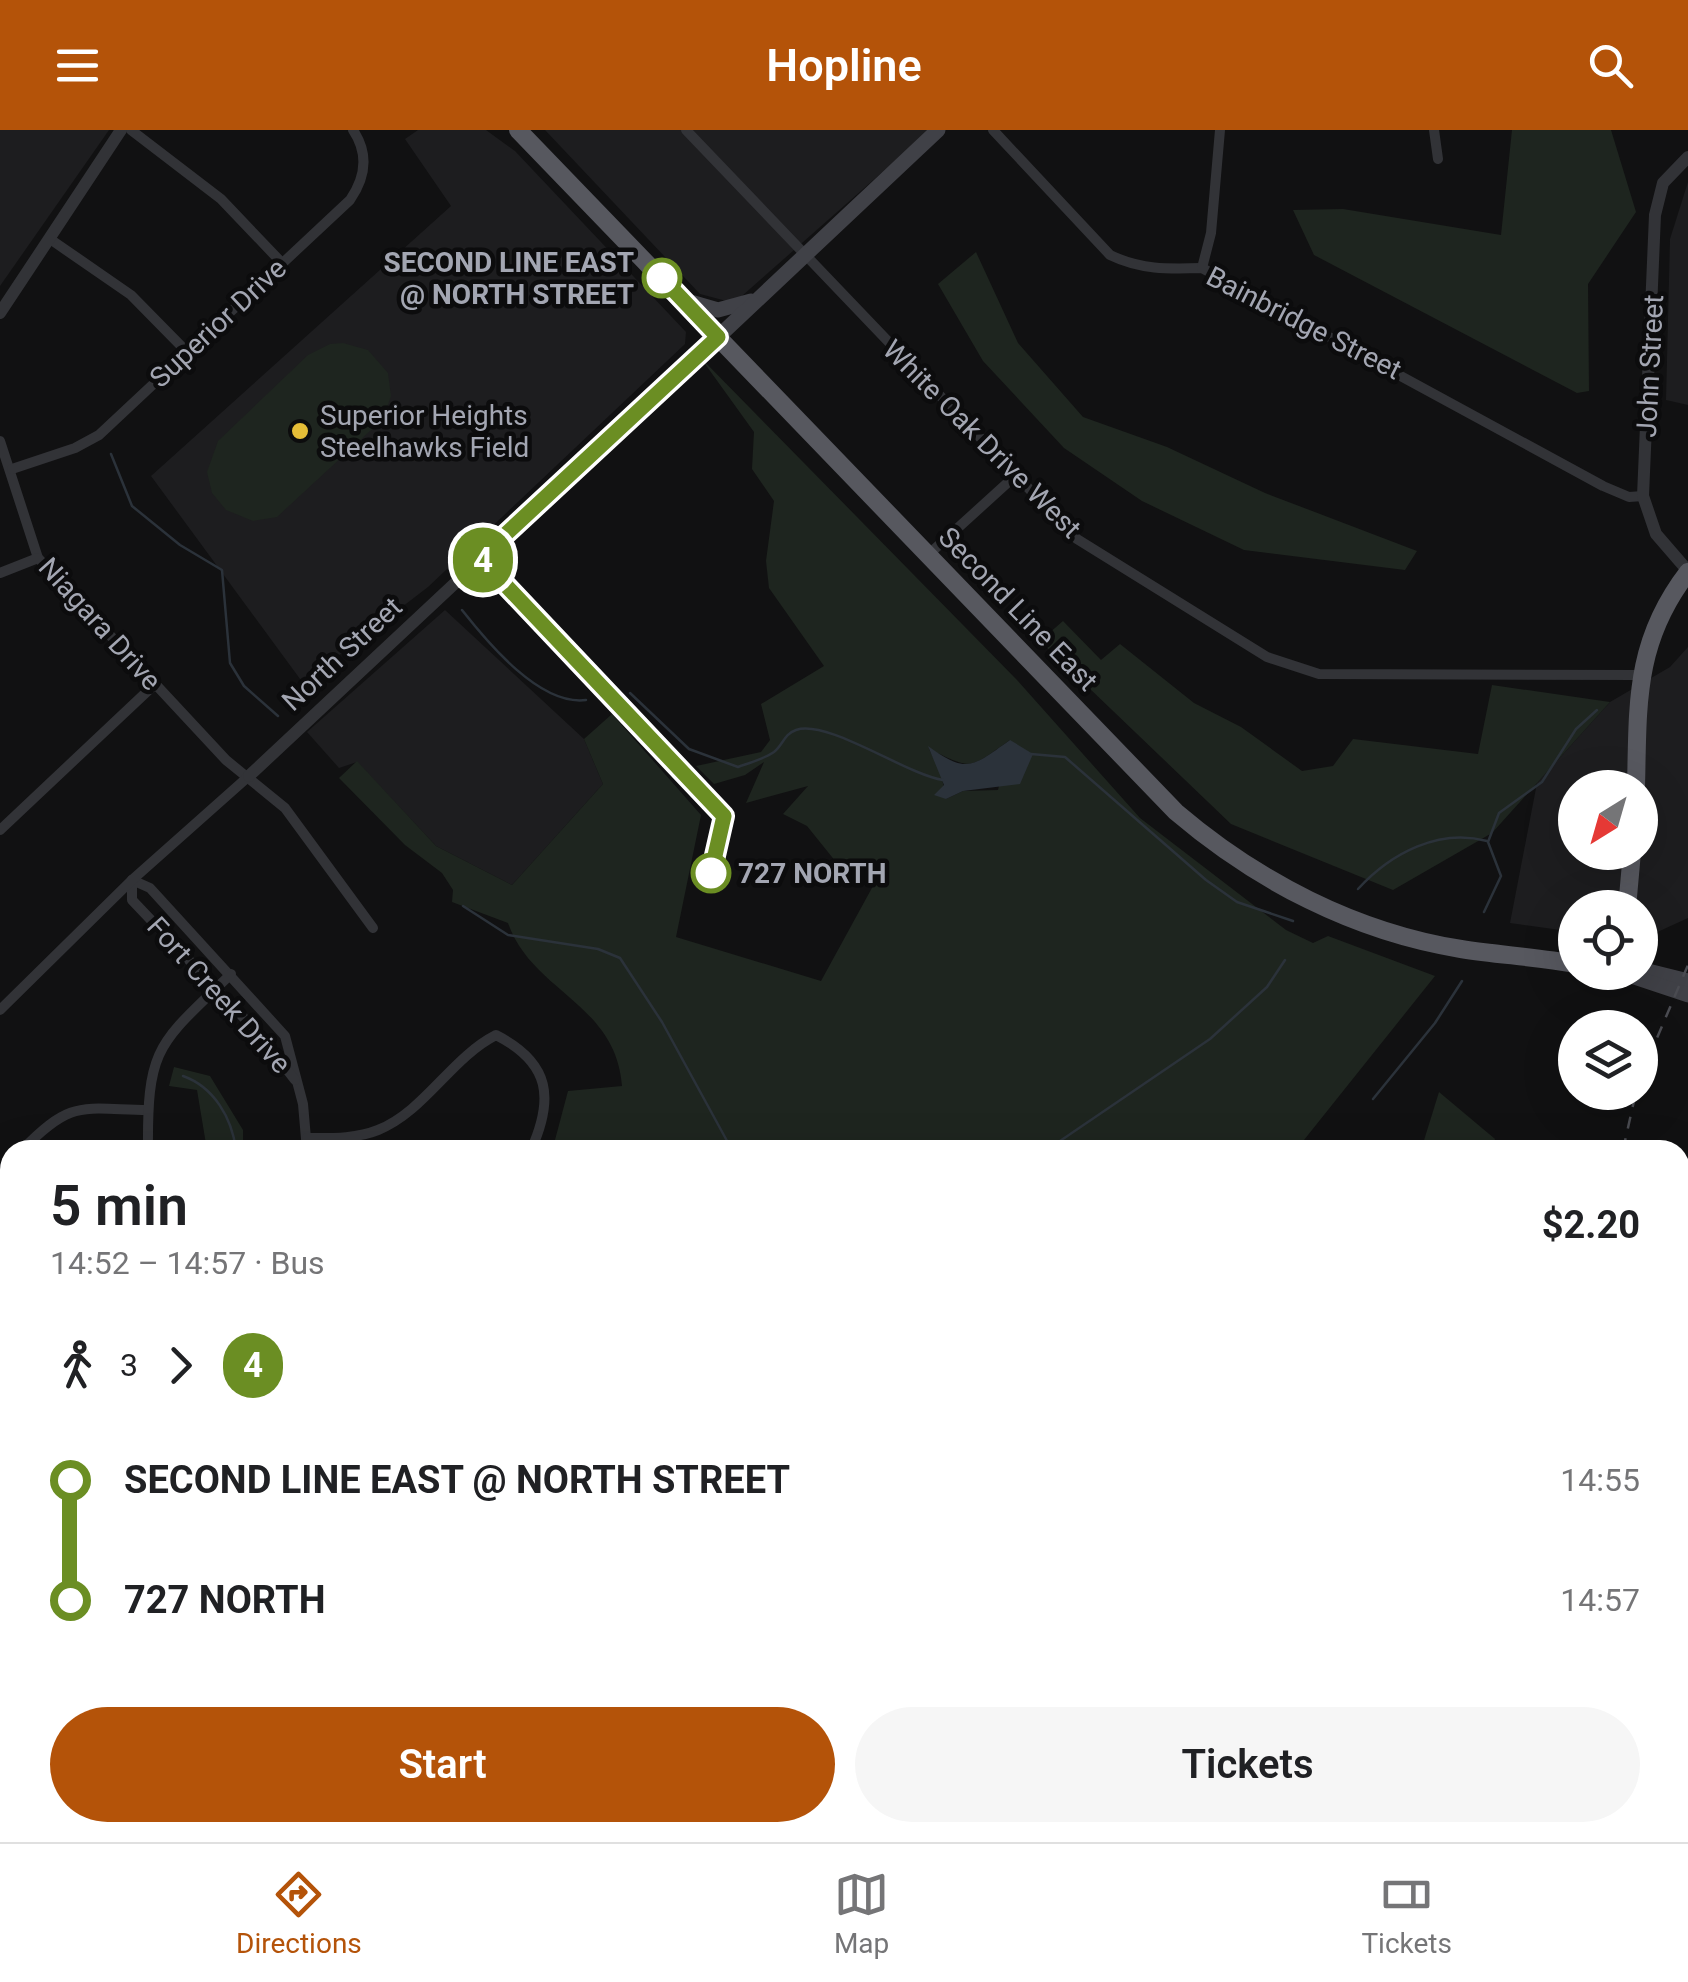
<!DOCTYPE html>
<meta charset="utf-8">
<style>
body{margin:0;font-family:Roboto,sans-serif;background:#f6f6f6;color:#202124;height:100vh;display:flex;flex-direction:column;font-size:38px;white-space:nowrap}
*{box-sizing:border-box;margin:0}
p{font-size:32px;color:#757577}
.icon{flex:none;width:55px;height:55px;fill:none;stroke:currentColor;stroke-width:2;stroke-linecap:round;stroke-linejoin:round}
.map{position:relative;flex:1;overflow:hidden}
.drawer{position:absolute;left:0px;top:1010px;width:1690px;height:702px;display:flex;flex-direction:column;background:#fff;border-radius:30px 30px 0 0;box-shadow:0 10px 40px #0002}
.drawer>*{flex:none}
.badge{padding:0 20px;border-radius:32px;font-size:35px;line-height:65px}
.needle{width:65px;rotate:217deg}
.fabs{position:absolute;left:1558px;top:640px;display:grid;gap:20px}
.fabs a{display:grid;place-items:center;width:100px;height:100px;border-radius:50%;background:#fff;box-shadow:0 10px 40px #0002;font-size:50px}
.map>.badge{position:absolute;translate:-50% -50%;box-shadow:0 0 0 5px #fff}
.legs{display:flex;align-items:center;gap:15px;height:110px;padding:0 50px;font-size:32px}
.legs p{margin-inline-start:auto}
.summary{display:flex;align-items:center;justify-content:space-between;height:170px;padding:0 50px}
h1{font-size:55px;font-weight:600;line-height:75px}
.primary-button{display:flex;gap:20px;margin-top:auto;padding:20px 50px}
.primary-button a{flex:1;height:115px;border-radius:60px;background:#b45309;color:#fff;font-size:40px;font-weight:600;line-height:115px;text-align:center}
.primary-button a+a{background:#f6f6f6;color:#202124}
ul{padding:0 50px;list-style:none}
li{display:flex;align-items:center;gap:35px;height:120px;font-size:38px}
li i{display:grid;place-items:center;width:15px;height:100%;margin:0 12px;background:currentColor}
li i::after{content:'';width:25px;height:25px;margin:-12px;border:8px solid;border-radius:50%;background:#fff}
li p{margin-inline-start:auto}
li:first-child i{background:linear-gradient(#0000 50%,currentColor 0)}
li:last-child i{background:linear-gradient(currentColor 50%,#0000 0)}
header{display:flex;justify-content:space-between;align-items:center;height:130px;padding:0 50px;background:#b45309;color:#fff;font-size:45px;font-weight:600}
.dock{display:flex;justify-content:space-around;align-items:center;height:140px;border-top:2px solid #e0e0e0;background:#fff;font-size:28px;color:#757577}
.dock a{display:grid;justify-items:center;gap:5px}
.dock .active{color:#b45309}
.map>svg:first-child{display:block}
.built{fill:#1d1d1f;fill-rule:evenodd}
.green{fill:#1e251f;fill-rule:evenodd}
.water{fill:#2b323a}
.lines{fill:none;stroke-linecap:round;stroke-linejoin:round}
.stream{stroke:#2b323a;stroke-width:2.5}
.minor{stroke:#323337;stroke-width:10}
.tertiary{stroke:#323337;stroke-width:12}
.secondary{stroke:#404147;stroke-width:15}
.trunk{stroke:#57585f;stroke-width:18}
.rail{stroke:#4b4c52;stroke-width:2.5;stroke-dasharray:12 10;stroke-linecap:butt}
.line-1-casing{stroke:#fff;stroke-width:22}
.line-1{stroke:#6b8e23;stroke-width:15}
.stop-1-dot{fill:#fff;stroke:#6b8e23;stroke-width:5}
.poi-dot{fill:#e5bd37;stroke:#0c0c0d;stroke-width:4}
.labels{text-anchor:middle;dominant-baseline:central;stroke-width:9;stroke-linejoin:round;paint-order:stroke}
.stop-label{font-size:28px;font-weight:bold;fill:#a3a6b2;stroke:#0c0c0d;text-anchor:end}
.street-label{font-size:28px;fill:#a3a6b2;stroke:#0c0c0d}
.poi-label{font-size:28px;fill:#a3a6b2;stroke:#0c0c0d;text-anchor:start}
</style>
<header><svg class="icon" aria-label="menu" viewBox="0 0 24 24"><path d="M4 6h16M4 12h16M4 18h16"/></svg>Hopline<svg class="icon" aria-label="search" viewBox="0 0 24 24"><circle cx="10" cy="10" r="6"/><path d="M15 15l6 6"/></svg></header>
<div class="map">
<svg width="1688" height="1712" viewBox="0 0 1688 1712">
<rect width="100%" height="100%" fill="#111112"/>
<g class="built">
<path d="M0,0H109L0,156Z"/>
<path d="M418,0H486L515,21L686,202L685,214L428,457L303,553L151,346L451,76L405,9Z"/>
<path d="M545,0H930L734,173L700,164Z"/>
<path d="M1688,52V275L1666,270L1670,109Z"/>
<path d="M445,480L584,609L603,654L512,755L436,716L357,632L339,638L307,602Z"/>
<path d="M1688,517V788L1640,810V778H1575V802L1510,793L1537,653L1610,572L1670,537ZM1575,658H1640V722H1575Z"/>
<path d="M1680,1419L1688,1423V1591L1680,1603Z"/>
</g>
<g class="green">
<path d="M1512,0H1611L1636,82L1588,154L1589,261L1577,263L1314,125L1293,80L1343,79L1501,105Z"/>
<path d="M976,122L1018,213L1083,287L1167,317L1265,363L1417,421L1405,440L1244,420L1142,371L1064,318L983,231L938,154Z"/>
<path d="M343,213L368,220L388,243L391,266L383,289L277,387L253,391L226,380L212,363L207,342L218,311L308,225L330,214Z"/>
<path d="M700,227L1017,550L1140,688L1286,800L1313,813L1328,806L1435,846L1296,1020H574L555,1010L568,961L622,956C616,873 532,862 508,793L452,772L453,760L442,743L405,715L339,648L357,631L436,716L512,755L603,654L584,609L612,584L701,685L676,807L821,851L873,756L840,737L807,696L783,684L808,656L746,673L764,632L745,645L714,654L696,636L761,622L770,610L761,574L824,536L769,458L766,431L774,371L752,339L754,302ZM1010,610L998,660L963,661L946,669L941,643L929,619C974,640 967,640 1010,610Z"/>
<path d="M1063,491L1101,530L1120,514L1194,573L1241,597L1302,641L1333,636L1353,609L1478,624L1492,555L1610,572L1492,703L1393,760L1231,694L1040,511Z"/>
<path d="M174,937L210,946L243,1000V1020H207L197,960L169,956Z"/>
<path d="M1439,962L1495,1009L1491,1020H1421Z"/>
<path d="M10,1580V1702L1343,1703L1333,1712H0V1587Z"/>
</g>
<path class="water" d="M1010,610L1033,624L1020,654L963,661L946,669L934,665L944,655L928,616C967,645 973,636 1010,610Z"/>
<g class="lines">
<g class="stream">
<path d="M111,324L132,376L180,415L222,440L230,533L244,556L278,586"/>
<path d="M462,480C488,513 540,576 586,570"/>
<path d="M630,563L689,619L738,637C749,633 764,629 774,622C783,615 784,604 796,600C828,589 905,644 943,650"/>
<path d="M1031,624L1065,627L1206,750L1237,772L1293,791"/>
<path d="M1358,759C1391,723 1439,698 1487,711"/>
<path d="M463,776L508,805L598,819L620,828L662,892L732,1020"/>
<path d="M1484,782L1501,746L1488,712L1499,683L1542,652L1576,599L1597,580"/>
<path d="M183,946C214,957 232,988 236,1020"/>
<path d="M1373,969L1435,893L1462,851"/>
<path d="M1060,1011L1210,909L1267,857L1285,830"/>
<path d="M1101,1702L1104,1712"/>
<path d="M498,1712L507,1702"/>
</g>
<g class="minor">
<path d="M131,0L221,69L282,133"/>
<path d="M686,0L1077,409L1267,527L1319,544L1639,545"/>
<path d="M993,0L1110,125C1141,140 1168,139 1202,138L1603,356L1629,367L1643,366"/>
<path d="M1434,0L1438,29"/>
<path d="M50,109L131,165L187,222"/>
<path d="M1202,138L1211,103L1220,0"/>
<path d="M0,311L38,428L226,630L285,678L373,798"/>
<path d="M12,339L75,318L99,305L350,70C366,47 369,24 353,0"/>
<path d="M928,425L1015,346"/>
<path d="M0,443L38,428"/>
<path d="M0,700L154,555"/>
<path d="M132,750L150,758L285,906L303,974L307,1020"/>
<path d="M132,750V770L260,905L295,950"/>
<path d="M0,880L132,750L249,646"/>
<path d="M307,1008C330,1008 356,1009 378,1000C425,981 451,928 496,905C551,933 554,969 531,1020"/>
<path d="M22,1020C72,969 80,979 148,980"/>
<path d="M148,1020C147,915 159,914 231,844"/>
<path d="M0,1042L10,1032"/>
<path d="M0,1237L10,1243"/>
<path d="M0,1445L10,1456"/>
<path d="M0,1512L10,1505"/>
<path d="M1493,1712L1499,1702"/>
</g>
<g class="tertiary">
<path d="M1688,27L1663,53L1655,85L1643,366L1656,404L1688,441"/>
<path d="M0,183L121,0"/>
<path d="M249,646L718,207"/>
<path d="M1649,1702L1653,1712"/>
</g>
<g class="secondary">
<path d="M687,171L718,180L751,171"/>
<path d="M718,207L938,0"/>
<path d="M1640,839L1688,851"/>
<path d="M1619,842L1688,865"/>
<path d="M1680,1632L1688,1620"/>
<path d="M1624,1712L1631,1702"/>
</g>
<g class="trunk">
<path d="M518,0L1176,682C1257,751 1355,802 1461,819C1499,825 1537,827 1575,834"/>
<path d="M1636,658C1638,574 1634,512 1688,442"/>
<path d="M1627,778L1632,722"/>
</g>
<g class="rail">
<path d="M1640,948L1688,835"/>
<path d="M1623,1020L1636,962"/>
<path d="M1550,1712L1552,1702"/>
</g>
</g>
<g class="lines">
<defs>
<path id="line-1" d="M662,148L718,207L480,428L724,686L711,743"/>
</defs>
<use href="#line-1" class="line-1-casing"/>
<use href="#line-1" class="line-1"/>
</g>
<g class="stop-1-dot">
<circle cx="662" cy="148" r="18"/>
<circle cx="711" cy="743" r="18"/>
</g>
<circle class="poi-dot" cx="300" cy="301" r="10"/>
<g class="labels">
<g class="stop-label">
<text x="634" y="132">SECOND LINE EAST<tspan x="634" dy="32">@ NORTH STREET</tspan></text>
<text x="738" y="743" text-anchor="start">727 NORTH</text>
</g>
<g class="street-label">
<text transform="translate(218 193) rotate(-43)">Superior Drive</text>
<text transform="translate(1304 193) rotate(27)">Bainbridge Street</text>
<text transform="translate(1650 236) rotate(-87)">John Street</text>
<text transform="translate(982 309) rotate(45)">White Oak Drive West</text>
<text transform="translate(1018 479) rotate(46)">Second Line East</text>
<text transform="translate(100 494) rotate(48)">Niagara Drive</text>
<text transform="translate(342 524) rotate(-43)">North Street</text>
<text transform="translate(219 865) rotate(48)">Fort Creek Drive</text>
</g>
<g class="poi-label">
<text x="320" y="285">Superior Heights<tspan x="320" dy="32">Steelhawks Field</tspan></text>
</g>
</g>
</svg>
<div class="fabs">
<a><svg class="needle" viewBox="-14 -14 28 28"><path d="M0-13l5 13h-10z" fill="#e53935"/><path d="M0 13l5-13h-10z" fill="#757577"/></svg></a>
<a><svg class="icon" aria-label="locate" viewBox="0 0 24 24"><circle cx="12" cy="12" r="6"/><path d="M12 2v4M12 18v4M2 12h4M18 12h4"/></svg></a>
<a><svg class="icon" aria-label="layers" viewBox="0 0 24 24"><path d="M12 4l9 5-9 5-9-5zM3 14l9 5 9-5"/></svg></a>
</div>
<b class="badge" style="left:483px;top:430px;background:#6b8e23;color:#fff">4</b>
<section class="drawer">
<div class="summary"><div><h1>5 min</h1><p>14:52 – 14:57 · Bus</p></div><b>$2.20</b></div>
<div class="legs"><svg class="icon" aria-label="walk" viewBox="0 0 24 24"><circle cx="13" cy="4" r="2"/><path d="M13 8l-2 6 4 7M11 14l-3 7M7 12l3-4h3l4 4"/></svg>3<svg class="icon" aria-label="forward" viewBox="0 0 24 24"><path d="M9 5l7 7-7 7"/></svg><b class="badge" style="background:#6b8e23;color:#fff">4</b></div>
<ul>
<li><i style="color:#6b8e23"></i><b>SECOND LINE EAST @ NORTH STREET</b><p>14:55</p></li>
<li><i style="color:#6b8e23"></i><b>727 NORTH</b><p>14:57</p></li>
</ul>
<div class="primary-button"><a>Start</a><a>Tickets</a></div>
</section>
</div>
<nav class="dock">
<a class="active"><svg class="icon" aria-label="directions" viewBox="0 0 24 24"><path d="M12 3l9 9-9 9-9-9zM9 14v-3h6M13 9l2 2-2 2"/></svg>Directions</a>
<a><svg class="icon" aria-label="map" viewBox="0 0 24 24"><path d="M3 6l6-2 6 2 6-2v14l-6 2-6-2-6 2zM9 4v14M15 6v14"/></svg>Map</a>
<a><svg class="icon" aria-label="tickets" viewBox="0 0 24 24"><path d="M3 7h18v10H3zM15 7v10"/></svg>Tickets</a>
</nav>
